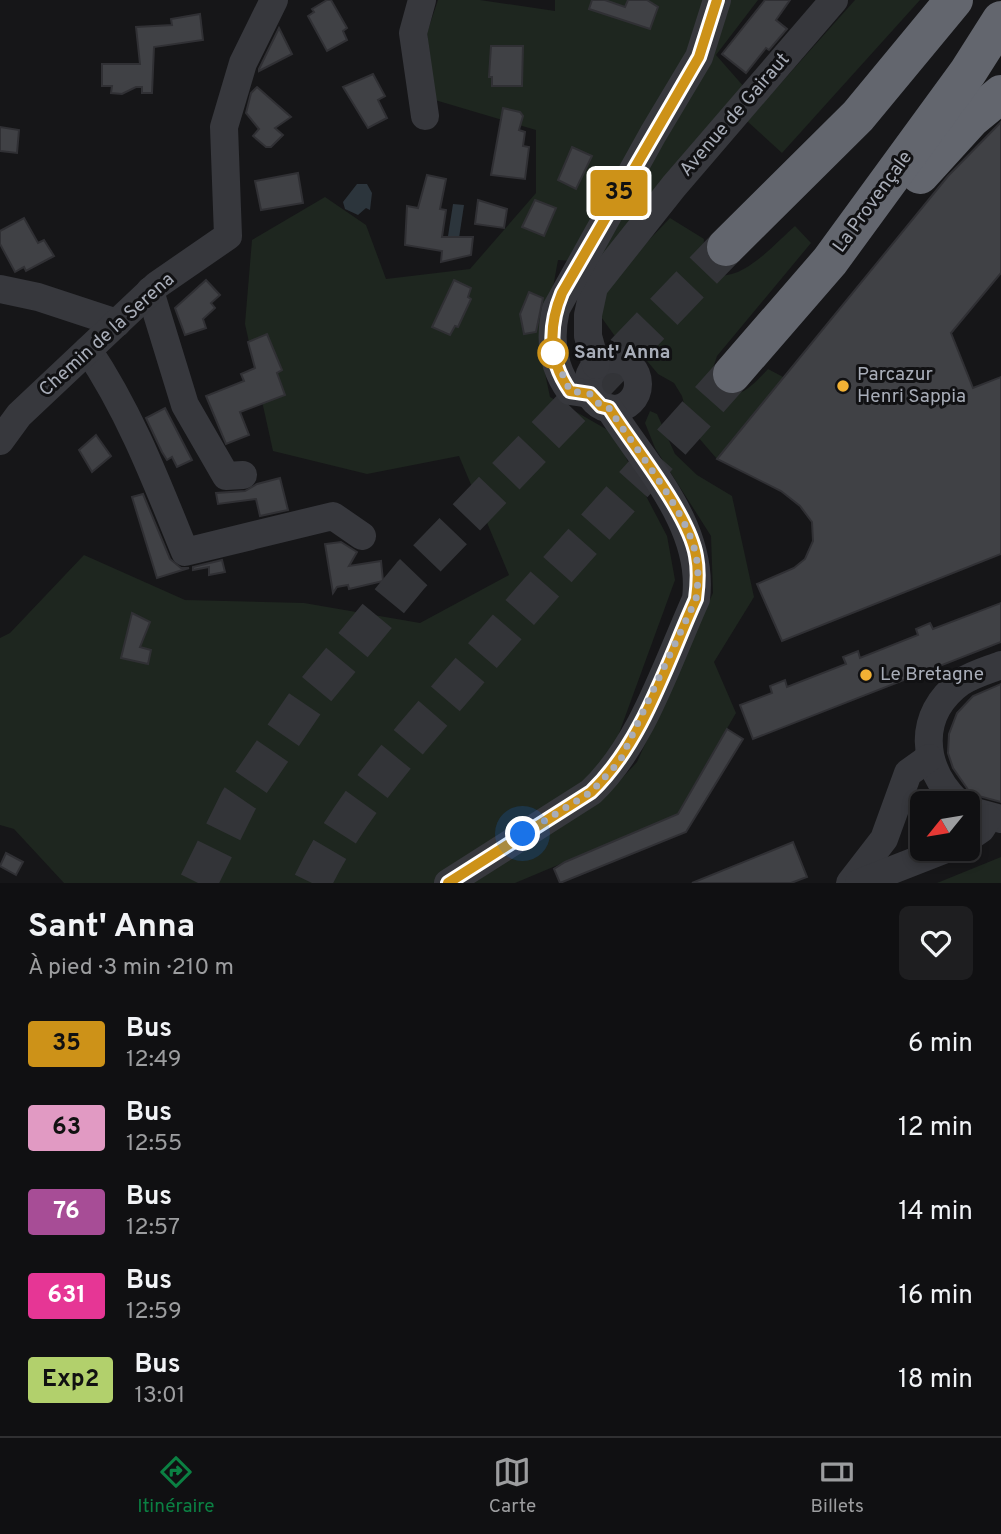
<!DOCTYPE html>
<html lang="fr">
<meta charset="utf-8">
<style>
body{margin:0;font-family:Overpass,sans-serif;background:#1e1e20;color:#f1f3f6;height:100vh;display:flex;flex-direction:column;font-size:26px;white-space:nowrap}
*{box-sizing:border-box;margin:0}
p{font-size:23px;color:#9c9d9f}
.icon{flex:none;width:38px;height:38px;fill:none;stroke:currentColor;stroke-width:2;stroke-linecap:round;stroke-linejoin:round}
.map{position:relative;height:883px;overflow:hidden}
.panel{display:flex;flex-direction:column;background:#101012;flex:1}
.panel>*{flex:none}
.badge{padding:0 14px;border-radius:5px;font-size:24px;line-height:46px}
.needle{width:46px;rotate:240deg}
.buttons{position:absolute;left:910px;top:791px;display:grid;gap:14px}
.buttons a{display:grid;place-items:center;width:70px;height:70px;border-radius:10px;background:#101012;box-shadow:0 4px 10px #0003,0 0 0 2px #303032;font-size:35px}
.you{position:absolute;width:35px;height:35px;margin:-18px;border:5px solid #fff;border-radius:50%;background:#1a73e8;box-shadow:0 0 0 10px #1a73e833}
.map>.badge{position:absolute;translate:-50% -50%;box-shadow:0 0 0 4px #fff}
.round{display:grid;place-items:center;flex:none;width:74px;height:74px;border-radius:10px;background:#1e1e20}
.headline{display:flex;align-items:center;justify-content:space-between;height:119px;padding:0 28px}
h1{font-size:33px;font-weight:700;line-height:52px}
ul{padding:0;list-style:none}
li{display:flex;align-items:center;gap:21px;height:84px;padding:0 28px}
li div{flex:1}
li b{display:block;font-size:26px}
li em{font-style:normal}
li .badge{min-width:77px;font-weight:700;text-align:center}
.menu{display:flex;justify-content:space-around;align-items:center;height:98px;border-top:2px solid #303032;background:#101012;font-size:19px;color:#9c9d9f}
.menu a{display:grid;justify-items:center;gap:4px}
.menu .on{color:#0b8043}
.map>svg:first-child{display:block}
.green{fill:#1e261f}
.water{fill:#2c353c}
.building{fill:#404145;stroke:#303034;stroke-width:2}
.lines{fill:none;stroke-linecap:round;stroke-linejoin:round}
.highway-tunnel{stroke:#333438;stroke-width:38;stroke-dasharray:38 19;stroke-linecap:butt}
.minor{stroke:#37383d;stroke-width:28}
.highway{stroke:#63666e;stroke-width:38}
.line-casing{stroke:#fff;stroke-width:16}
.line{stroke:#cd9218;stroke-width:10}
.walk{stroke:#a8adb8;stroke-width:7;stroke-dasharray:0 12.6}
.stop-dot{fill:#fff;stroke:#cd9218;stroke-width:3.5}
.poi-dot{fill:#f2b134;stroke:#111113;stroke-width:2.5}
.labels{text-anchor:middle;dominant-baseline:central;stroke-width:6;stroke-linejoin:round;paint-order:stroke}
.street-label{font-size:19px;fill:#a8adb8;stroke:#111113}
.stop-label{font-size:19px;font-weight:bold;fill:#a8adb8;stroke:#111113;text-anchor:start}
.poi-label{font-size:19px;fill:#a8adb8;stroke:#111113;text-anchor:start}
</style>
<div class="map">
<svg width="1001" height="883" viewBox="0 0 1001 883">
<rect width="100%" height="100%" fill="#161618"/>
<g class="green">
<path d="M438,0H480L555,11V0H758L716,55L745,88L605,263L558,260L541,354L550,397L613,433L667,536L675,580L606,769L436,883H64L14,829L0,825V638L10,633L84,555L185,600L304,603L420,623L509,575L459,456L367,474L273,451L245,324L252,240L325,197L366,225L386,279L470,269L536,193V130L435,100L427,33Z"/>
<path d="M855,0H920L782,153L747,121Z"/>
<path d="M670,218L704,239L702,266C730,297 773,245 795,226L811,243L717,356L711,374L712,386C735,406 751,387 768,369L785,378L717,459L691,429L682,396L674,383L658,374L642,355L617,339L599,314L604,287Z"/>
<path d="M650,411L657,414L675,454L697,475L732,496L754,597L714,662L736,713L677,815L515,883H470L613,788L637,762L713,593L711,536L655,448L645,423Z"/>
<path d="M1001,857V883H937Z"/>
</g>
<g class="water">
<path d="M357,184H367L372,193L370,210L366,208L358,215L345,209L343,202Z"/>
<path d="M453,204L464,205L459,238L448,236Z"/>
</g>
<g class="building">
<path d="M327,0H331L347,28L343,31L347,40L327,51L308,16L314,12L312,9Z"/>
<path d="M592,0H605L625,7L628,0H647L658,7L650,29L589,9Z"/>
<path d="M765,0H790L776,20L787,29L769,50L766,48L746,73L722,54Z"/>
<path d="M200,14L203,40L154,47L152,93H142V87H136L122,94L111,93L112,86H102V64H140L136,27L172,25L171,19Z"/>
<path d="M279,28L292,54L259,71V69Z"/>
<path d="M491,46H523L522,86H492V77H489Z"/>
<path d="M373,74L385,96L378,100L387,118L368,128L343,87Z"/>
<path d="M257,87L291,117L275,128L283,135L271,147H266L253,136L259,129L246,113L251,93Z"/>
<path d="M503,108L520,112L523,116L519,130L525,132L523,146L529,147L525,179L491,175Z"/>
<path d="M1001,122V273L951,333L973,388L1001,377V554L782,641L757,584L794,568L805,559L813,541L812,522L800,506L781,491L717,459L948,176Z"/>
<path d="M0,127L19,130L17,153L0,151Z"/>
<path d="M572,147L592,156L576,189L558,180Z"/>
<path d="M298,173L303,203L261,210L255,181Z"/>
<path d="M427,175L446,179L440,209L446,210L442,237H473L471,255L441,262L442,251L405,245L407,206L418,208Z"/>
<path d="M478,200L507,209L504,228L475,224Z"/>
<path d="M535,200L556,208L544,236L522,227Z"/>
<path d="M24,218L38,243L44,240L54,256L26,271L24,267L15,272L0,244V231Z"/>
<path d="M206,280L220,295L211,303L215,308L203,319L206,328L185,335L175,308Z"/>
<path d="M454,280L471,288L468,297L471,299L458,327L455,326L450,335L432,327Z"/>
<path d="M529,292L543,298L536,332L524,334L520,314Z"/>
<path d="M267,334L282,370L277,373L285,395L240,412L249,435L226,444L206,396L244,381L241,374L255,368L248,342Z"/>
<path d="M165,408L192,460L177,467L172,457L167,460L162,452L146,418Z"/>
<path d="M96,435L111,456L92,472L79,450Z"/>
<path d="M280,478L288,510L260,516L256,499L218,504L216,493L245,491L257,484Z"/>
<path d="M143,494L170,559L181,568H189L157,578L132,497Z"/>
<path d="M341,542L357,552L349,566L381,561L383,581L349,589L348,585L337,587L333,593L325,544Z"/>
<path d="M222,560L225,572L209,575V567L193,570V567Z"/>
<path d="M1001,603V642L753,739L740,705L772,693L770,686L785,680L787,687L846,664L843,657L858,651L860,658L918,635L916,629L930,623L933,629Z"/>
<path d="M132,613L150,622L140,647L151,650L148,664L121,658Z"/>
<path d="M1001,684V802L971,794L953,768L948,753L949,734L957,713L973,696Z"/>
<path d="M727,729L743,739L686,832L560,883L554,869L565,862L678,814Z"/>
<path d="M793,842L807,877L791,883H692Z"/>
<path d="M6,853L23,862L16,875L0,866Z"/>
</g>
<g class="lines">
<g class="highway-tunnel">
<path d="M198,883L239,800L306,702L411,575L726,247"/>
<path d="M312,883C348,808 405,746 459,683C548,578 641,477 732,374"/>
</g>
<g class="minor">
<path d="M422,0L413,33L425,116"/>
<path d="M0,289L38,297L117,323"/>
<path d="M150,291L185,405L226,476L243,475"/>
<path d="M88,350C130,412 157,483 185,552L333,516L362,536"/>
<circle cx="613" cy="384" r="25"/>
<path d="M596,365L588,336V315L594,287L674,186L834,0"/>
<path d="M590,394L570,391C552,366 549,339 556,309L653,134L699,57L717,0"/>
<path d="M0,441L19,415L157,285L228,236L224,127L243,63L274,0"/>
<path d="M958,803C921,767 916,715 961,682C973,674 988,670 1001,665"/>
<path d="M968,810L1001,819"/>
<path d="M968,838L981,829L988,818"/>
<path d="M448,883L591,792C642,744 667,663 696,599C705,527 646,466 609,408"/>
<path d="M850,883L884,839L908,773L929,758"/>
<path d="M859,883L946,849"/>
</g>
<g class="highway">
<path d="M920,175L971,119L1001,94"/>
<path d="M726,247L858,116L954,0"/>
<path d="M732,374L830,261L968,72L1001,20"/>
</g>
</g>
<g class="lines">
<defs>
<path id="line" d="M448,883L591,792C642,744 667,663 696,599C698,584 699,571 696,556C689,514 633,446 609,408L601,406L590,394L570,391C548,360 548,327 562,293L699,57L717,0"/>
</defs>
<use href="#line" class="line-casing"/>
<use href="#line" class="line"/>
<path class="walk" d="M523,834L591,792L620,761L696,599C698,584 699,571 696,556C689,514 633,446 609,408L601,406L590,394L570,391L553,353"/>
</g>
<circle class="stop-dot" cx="553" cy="353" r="14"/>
<g class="poi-dot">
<circle cx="843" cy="386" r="7"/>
<circle cx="866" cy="675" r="7"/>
</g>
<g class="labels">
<g class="street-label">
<text transform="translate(735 115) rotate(-49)">Avenue de Gairaut</text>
<text transform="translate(873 202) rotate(-54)">La Provençale</text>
<text transform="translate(107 335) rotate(-42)">Chemin de la Serena</text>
</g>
<g class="stop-label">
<text x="574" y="353">Sant' Anna</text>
</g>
<g class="poi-label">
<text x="857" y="375">Parcazur<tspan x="857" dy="22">Henri Sappia</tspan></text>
<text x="880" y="675">Le Bretagne</text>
</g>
</g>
</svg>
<div class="buttons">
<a><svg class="needle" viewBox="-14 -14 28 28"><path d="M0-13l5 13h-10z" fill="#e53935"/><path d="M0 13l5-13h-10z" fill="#9c9d9f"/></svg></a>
</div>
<div class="you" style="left:523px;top:834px"></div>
<b class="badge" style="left:619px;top:193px;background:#cd9218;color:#111">35</b>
</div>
<section class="panel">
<div class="headline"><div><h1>Sant' Anna</h1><p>À pied · 3 min · 210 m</p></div><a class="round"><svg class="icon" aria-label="heart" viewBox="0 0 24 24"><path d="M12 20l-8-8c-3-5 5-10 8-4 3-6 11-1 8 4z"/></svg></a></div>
<ul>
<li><span class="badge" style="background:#cd9218;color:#111">35</span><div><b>Bus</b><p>12:49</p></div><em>6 min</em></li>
<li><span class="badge" style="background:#e19ac3;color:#111">63</span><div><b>Bus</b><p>12:55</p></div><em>12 min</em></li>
<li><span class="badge" style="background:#a74d96;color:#fff">76</span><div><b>Bus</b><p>12:57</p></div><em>14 min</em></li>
<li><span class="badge" style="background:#e63695;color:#fff">631</span><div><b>Bus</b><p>12:59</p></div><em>16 min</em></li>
<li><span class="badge" style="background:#b2d06c;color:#111">Exp2</span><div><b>Bus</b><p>13:01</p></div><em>18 min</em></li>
</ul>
</section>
<nav class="menu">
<a class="on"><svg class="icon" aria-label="directions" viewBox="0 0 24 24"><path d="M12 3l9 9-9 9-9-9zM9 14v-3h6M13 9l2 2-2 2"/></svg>Itinéraire</a>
<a><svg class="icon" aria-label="map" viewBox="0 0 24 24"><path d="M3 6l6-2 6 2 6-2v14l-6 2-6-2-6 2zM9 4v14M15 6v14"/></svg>Carte</a>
<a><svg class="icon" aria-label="tickets" viewBox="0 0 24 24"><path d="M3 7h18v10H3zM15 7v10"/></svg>Billets</a>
</nav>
